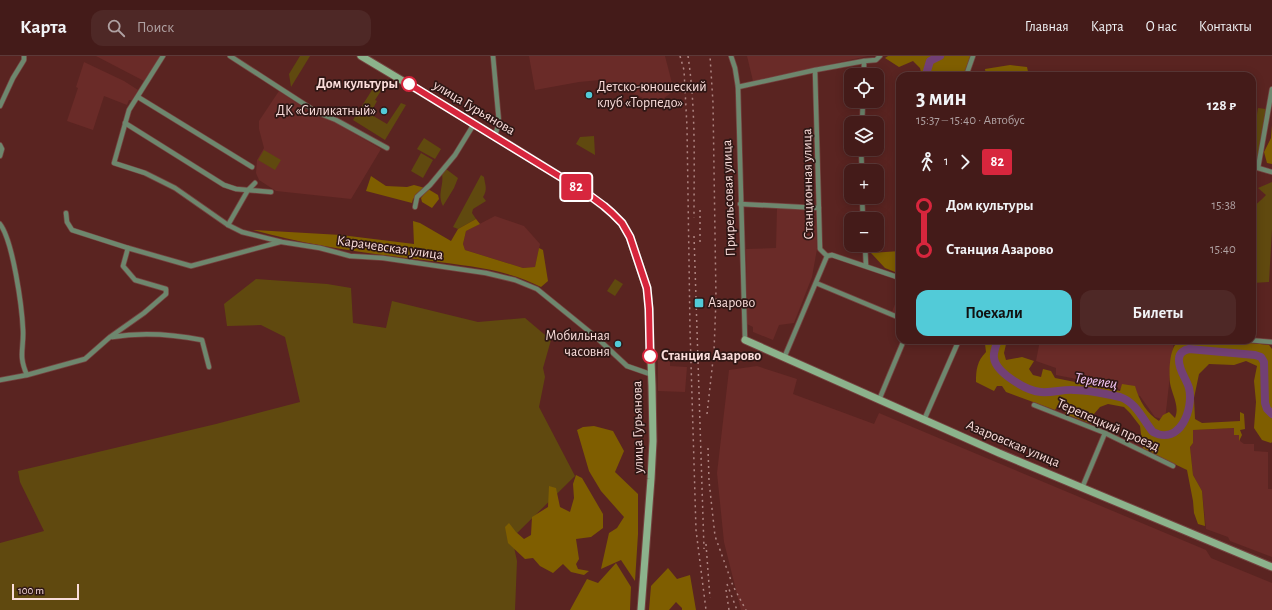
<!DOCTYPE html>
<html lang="ru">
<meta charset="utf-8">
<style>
body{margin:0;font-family:"Alegreya Sans",sans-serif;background:#4e2826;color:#f1f3f6;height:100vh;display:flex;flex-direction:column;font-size:15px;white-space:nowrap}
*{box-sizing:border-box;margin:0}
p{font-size:13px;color:#afa1a2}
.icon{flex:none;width:22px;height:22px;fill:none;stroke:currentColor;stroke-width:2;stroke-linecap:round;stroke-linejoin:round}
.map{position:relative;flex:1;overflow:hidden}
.details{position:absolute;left:896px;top:16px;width:360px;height:272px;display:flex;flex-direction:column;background:#441b19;border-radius:12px;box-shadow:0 2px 10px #0003,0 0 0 1px #5c3938}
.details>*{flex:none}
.badge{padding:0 8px;border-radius:3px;font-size:14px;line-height:26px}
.fabs{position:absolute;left:844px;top:12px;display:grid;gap:8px}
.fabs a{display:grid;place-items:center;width:40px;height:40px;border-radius:8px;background:#441b19;box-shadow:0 2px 10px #0003,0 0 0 1px #5c3938;font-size:20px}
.scale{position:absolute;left:12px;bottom:10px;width:67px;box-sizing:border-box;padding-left:4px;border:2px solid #fadddb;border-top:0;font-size:11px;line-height:14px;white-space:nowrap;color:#fadddb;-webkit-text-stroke:3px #2f1715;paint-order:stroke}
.map>.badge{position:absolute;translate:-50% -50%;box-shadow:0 0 0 2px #fff}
.legs{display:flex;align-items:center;gap:6px;height:44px;padding:0 20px;font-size:13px}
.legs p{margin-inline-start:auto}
.headline{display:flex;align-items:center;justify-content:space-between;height:68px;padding:0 20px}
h1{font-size:22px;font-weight:700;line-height:30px}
.button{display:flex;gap:8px;margin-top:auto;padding:8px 20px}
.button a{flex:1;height:46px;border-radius:12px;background:#52cbd8;color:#111;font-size:16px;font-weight:700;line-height:46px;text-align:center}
.button a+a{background:#4e2826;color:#f1f3f6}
ul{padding:0 20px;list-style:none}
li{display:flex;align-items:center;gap:14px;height:44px;font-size:15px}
li i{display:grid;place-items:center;width:6px;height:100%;margin:0 5px;background:currentColor}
li i::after{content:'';width:10px;height:10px;margin:-5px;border:3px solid;border-radius:50%;background:#441b19}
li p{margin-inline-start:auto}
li:first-child i{background:linear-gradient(#0000 50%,currentColor 0)}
li:last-child i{background:linear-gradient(currentColor 50%,#0000 0)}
header{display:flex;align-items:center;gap:24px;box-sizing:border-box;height:56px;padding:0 20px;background:#441b19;border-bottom:1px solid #5c3938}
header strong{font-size:19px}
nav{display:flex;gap:22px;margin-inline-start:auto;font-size:14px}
.search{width:280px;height:36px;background:#4e2826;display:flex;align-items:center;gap:10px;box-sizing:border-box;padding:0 14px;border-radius:12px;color:#afa1a2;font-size:15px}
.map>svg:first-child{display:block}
.built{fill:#6a2b28}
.green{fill:#60490f}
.forest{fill:#7f5e00}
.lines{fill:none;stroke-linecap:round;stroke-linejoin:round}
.river{stroke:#724075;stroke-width:8}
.street-casing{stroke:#74423f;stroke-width:6}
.secondary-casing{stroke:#74423f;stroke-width:9}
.street{stroke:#6e876e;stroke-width:4.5}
.secondary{stroke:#8cb38c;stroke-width:7}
.rail{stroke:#ae8582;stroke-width:1.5;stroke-dasharray:2 4;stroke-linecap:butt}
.line-1-casing{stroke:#fff;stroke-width:9}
.line-1{stroke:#d7263d;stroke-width:6}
.stop-1-dot{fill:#fff;stroke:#d7263d;stroke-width:2}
.poi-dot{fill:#52cbd8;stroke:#2f1715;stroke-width:1.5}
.labels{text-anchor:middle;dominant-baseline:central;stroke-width:3.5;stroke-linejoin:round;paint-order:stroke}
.stop-label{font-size:14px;font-weight:bold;fill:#fadddb;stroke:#2f1715;text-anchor:end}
.poi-label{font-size:14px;fill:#fadddb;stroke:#2f1715;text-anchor:start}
.street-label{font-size:14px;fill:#fadddb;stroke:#2f1715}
.water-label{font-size:15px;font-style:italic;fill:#f5c8f7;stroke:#2f1715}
</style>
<header>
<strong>Карта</strong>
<div class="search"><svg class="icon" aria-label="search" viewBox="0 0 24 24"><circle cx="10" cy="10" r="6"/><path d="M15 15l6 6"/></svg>Поиск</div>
<nav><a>Главная</a><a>Карта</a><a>О нас</a><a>Контакты</a></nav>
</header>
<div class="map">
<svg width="1272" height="554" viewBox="0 0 1272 554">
<rect width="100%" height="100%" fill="#5a2421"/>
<g class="built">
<path d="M96,0H160L144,25Z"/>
<path d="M529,0H665L674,35L664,42L647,44L631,36L630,30L601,32L600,24L579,26L535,34Z"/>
<path d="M747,0H868L753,25Z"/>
<path d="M84,6L124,25L138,34L132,44H129L127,49L104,40L93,74L67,65L78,32L76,31Z"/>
<path d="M279,35L315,59L334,66L381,93L351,143L276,135L259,124L256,117L257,104L264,92L259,73V65Z"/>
<path d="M777,152L815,154L817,193L812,221L794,267L779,269L773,284L753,276V271L747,268L746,193L776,192Z"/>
<path d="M495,160L524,170L540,188L535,211L523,212L465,194L463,188L466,175Z"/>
<path d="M900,235V259L892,256Z"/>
<path d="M1040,284H1174L1165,364L1155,361L1140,340L1108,329L1056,319V312L1036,305Z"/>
<path d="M658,304L670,305V310L687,311L685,336L658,335Z"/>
<path d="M757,310L797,323L793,338L874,368L879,357L1206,494L1211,502L1272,527V554H741L724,486L717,417L729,314Z"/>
<path d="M1234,372L1239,379L1240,385L1244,388H1254V395L1268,396V433H1272V501L1230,485L1228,481L1206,473L1202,435L1193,419L1190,391L1193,387V374Z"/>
</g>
<g class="green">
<path d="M300,0H310L291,31L289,18Z"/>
<path d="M379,23L386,27L375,44L377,45L370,58L387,68L401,47L406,49L385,84L353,64Z"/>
<path d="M1258,52L1266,53L1257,108H1252V91Z"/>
<path d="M594,80L595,99L576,88L580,81Z"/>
<path d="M424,82L441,93L435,103L417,93Z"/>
<path d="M264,94L281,104L275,114L258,104Z"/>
<path d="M421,97L433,104L423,122L411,115Z"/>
<path d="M446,113L458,122L454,132L443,150C437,138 444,130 442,118Z"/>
<path d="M481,119L484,121C485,129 488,133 483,141L486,145L473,153L472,157L476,163L458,173L453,171Z"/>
<path d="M1272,126V173L1269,226L1252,227V154C1255,148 1261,145 1266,139L1258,132Z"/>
<path d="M256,223L327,228L351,232L353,267L386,272L392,245L478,266L525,262L551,284L543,312L545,321L539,351L575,420L512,482L517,505L515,554H0V487L44,475L20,426L18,415L216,368L300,346L285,281L261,269L227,270L224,248Z"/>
<path d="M615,223L623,228L615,240L607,235Z"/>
</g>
<g class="forest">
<path d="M888,0H971L964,20H922L920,12L913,5L899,11L885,2Z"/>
<path d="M1010,9L1027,11L1029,20H986L985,13Z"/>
<path d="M1272,69V108L1267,107L1264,96L1271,82Z"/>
<path d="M371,120L386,130L407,131L414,129L425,132L413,143L412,147L366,135Z"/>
<path d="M428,133L438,139L439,143L432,152L422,146L421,142Z"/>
<path d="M476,163L480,168L466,175L463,188L465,194L523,212L535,211L539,192L543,194L548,225L541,231C506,213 468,210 431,205C373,198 309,190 253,174L341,179L414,188L413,165L420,167L451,185L458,173Z"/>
<path d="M900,195V218L885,212L871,197Z"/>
<path d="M983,284H1007L1004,297L1006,304L1022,301L1034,305L1029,313L1033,319L1041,321L1043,313L1051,315L1055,322L1120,335L1122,328L1135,330C1139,344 1147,358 1159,365L1163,359L1169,356L1175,362C1180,350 1172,339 1170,327C1169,316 1169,292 1178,286C1188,279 1254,288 1269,289L1272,293V386L1271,387L1262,384L1254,372L1256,346L1254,325L1257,310L1246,305L1234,309L1209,308L1199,318L1194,342L1195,363L1202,367L1240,365V356L1244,358L1245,373L1240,374L1242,379L1239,385V379H1234V372L1193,374V387L1190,391L1193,419L1202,435L1205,470L1198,468L1194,457L1193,445L1187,414L1143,393L1140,370L1130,357L1124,351L1108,348L1100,351L1094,358L1092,368L1065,358V347H1059L1055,354L1006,336L1002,330H997L994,335L976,326C976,314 977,305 986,296L985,288Z"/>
<path d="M594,370L613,375L624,395L615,416L638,438V478L635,525L621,504L601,513L609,477L617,472L624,461L601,435L589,415L577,374L583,371Z"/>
<path d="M576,419L582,422L603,458V472L591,481L576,483L579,503L576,508L578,513L589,515L584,519L571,516L563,508L553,517L540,510L533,502L525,503L508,487L505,471L509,467L516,476L524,483L531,479L532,461L548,451L549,430L556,432L560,451L570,456L574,442L573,428Z"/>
<path d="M616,507L631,531L630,554H570L587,523L598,527Z"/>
<path d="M668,512L677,523L690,519L696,554H682V552L676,546L669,554H649L651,530Z"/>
</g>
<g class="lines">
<g class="river">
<path d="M928,20L927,15L930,5L940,0"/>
<path d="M900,90V93"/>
<path d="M998,284C996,290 993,296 994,302C996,317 1027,335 1041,336C1053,337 1063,333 1074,334C1088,334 1107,338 1120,341C1136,346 1143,364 1153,376C1180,390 1194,353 1189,332C1186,322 1178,313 1179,303C1179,297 1184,294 1189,293L1255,299L1261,301L1264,306L1265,347L1267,353L1272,358"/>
</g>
<defs>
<g id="street">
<path d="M163,0L129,54L114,107L145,117L175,132L228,169L242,176L282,186L320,192L350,200L383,202L486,217L515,224L537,233L596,281L627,310L650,318"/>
<path d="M230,0L318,57L336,64L387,92"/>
<path d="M493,0L499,66L495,80"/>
<path d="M731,0L735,12L738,31L745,284"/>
<path d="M864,19V5"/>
<path d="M966,20L973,0"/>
<path d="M738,31L815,14L864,5L876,4L880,0"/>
<path d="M1272,33L1258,112L1272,116"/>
<path d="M138,41L252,111"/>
<path d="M0,50L13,22L24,4V0"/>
<path d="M125,67L224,129L236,133L271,136"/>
<path d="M862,67L863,45"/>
<path d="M0,89L2,93L0,100"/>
<path d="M861,93L862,115"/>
<path d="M862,141L863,163"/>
<path d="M740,148L819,152"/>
<path d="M415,151L417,141L430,129L455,99L474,68"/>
<path d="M0,168C13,185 22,251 23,274C24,293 18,299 27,319"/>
<path d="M228,169L248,134L255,127"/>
<path d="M865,189L866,210"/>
<path d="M128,192L191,210L280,186"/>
<path d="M827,200L832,199L900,222"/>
<path d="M816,227L900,262"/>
<path d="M112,281C143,276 171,278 202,284L209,311"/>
<path d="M1248,284L1272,286"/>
<path d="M784,302L827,200L820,193L815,14"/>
<path d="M0,324L27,319L85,303L110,281L144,257L166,238V233L135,224L123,210L128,192L72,174L67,166L66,157"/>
<path d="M879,344L904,284"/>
<path d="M1034,349L1105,377L1173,410"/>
<path d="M924,364L959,284"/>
<path d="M1082,432L1105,377"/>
</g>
<g id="secondary">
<path d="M361,0L495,80L585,136L612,157L622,167L630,181L647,232L649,253L652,330L653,385L651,423L641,554"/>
<path d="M745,284L999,397L1272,511"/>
</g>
</defs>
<use href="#street" class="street-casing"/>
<use href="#secondary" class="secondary-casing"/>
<use href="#street" class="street"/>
<use href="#secondary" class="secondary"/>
<g class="rail">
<path d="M680,0L684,14L687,71L690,273L696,474L706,554"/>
<path d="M688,0C696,54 694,107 694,162"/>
<path d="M700,154V188"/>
<path d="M694,180L704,493"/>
<path d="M707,358L714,295L716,243L713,47L710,0"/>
<path d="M708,392L709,425L715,480L733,530L746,554"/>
<path d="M706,488L710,542"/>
<path d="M727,528L737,554"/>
<path d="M726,534L729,554"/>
</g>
</g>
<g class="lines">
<defs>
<path id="line-1" d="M409,28L585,136L604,150L612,157L622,167L630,181L647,232L649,253L650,300"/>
</defs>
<use href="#line-1" class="line-1-casing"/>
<use href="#line-1" class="line-1"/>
</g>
<g class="stop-1-dot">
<circle cx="409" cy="28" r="7"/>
<circle cx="650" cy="300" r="7"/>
</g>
<g class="poi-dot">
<circle cx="589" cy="39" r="4"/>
<circle cx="384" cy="55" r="4"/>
<rect x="694" y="242" width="10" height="10" rx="2"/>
<circle cx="618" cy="288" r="4"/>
</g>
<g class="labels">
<g class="stop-label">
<text x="398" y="28">Дом культуры</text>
<text x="661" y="300" text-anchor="start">Станция Азарово</text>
</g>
<g class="poi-label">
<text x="597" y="31">Детско-юношеский<tspan x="597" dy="16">клуб «Торпедо»</tspan></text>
<text x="376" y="55" text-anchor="end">ДК «Силикатный»</text>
<text x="708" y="247">Азарово</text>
<text x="610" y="280" text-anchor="end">Мобильная<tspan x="610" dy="16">часовня</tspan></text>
</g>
<g class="street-label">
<text transform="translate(474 52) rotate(31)">улица Гурьянова</text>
<text transform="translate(808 128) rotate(-91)">Станционная улица</text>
<text transform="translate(729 142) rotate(-92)">Прирельсовая улица</text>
<text transform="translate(390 192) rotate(8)">Карачевская улица</text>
<text transform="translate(1108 369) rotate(24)">Терепецкий проезд</text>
<text transform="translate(638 371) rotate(-91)">улица Гурьянова</text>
<text transform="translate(1013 388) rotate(23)">Азаровская улица</text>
</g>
<g class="water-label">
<text transform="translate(1096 325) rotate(9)">Терепец</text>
</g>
</g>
</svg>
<div class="fabs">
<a><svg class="icon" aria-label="locate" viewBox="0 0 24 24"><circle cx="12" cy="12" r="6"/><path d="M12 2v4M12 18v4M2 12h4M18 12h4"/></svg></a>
<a><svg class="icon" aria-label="layers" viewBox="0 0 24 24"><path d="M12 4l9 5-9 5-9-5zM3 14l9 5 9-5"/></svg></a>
<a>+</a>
<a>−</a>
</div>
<div class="scale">100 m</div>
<b class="badge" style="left:576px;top:131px;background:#d7263d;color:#fff">82</b>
<section class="details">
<div class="headline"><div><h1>3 мин</h1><p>15:37 – 15:40 · Автобус</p></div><b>128 ₽</b></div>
<div class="legs"><svg class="icon" aria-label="walk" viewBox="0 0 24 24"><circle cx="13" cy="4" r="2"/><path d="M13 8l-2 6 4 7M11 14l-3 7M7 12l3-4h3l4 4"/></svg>1<svg class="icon" aria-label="forward" viewBox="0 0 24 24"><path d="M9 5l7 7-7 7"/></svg><b class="badge" style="background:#d7263d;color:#fff">82</b></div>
<ul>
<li><i style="color:#d7263d"></i><b>Дом культуры</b><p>15:38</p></li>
<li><i style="color:#d7263d"></i><b>Станция Азарово</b><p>15:40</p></li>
</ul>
<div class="button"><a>Поехали</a><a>Билеты</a></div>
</section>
</div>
